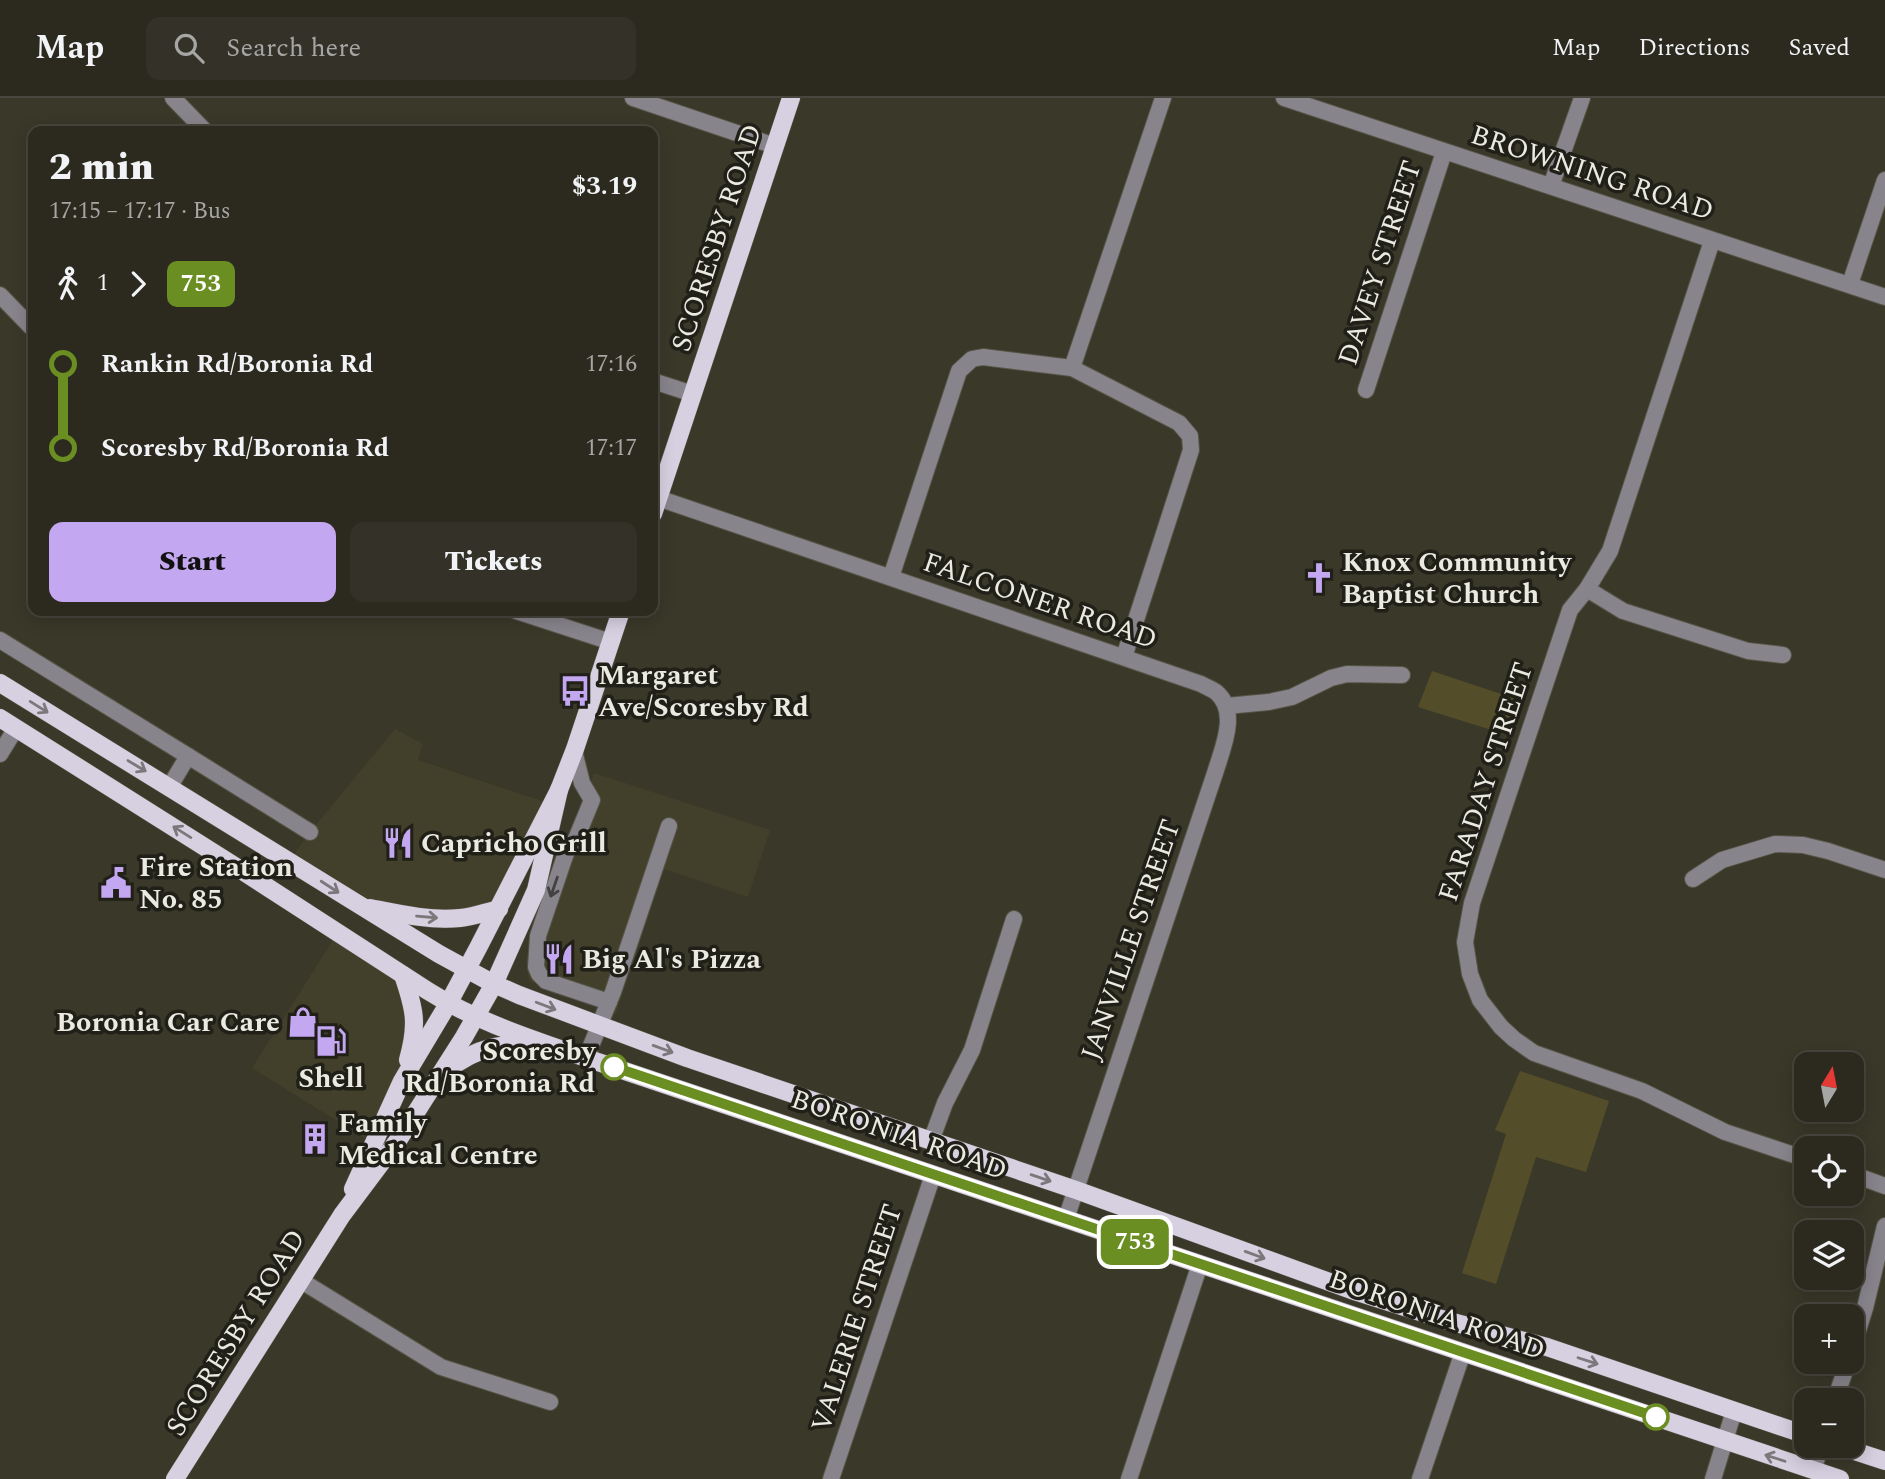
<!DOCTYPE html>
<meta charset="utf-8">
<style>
body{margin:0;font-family:Spectral,serif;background:#343228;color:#f1f3f6;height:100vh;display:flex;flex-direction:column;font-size:26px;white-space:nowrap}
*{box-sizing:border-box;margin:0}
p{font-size:23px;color:#a6a7a4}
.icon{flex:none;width:38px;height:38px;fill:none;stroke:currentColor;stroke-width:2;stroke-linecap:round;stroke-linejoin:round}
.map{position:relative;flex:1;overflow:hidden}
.sheet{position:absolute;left:28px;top:28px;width:630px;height:490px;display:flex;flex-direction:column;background:#2c2a1f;border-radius:14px;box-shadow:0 4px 18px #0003,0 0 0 2px #48463d}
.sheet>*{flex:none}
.badge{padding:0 14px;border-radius:10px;font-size:24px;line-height:46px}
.needle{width:46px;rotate:10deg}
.buttons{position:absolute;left:1794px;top:954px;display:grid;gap:14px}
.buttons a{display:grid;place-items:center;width:70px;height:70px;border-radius:14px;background:#2c2a1f;box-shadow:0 4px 18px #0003,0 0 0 2px #48463d;font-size:35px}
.map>.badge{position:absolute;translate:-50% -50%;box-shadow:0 0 0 4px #fff}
.legs{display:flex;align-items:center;gap:10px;height:77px;padding:0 21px;font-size:23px}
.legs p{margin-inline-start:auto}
.headline{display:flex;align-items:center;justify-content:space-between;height:119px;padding:0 21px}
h1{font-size:38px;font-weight:800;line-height:52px}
.primary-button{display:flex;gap:14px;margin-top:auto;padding:14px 21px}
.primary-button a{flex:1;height:80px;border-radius:14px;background:#c4a7f1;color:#111;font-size:28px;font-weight:800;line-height:80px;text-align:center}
.primary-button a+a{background:#343228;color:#f1f3f6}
ul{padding:0 21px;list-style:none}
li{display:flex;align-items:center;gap:24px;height:84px;font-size:26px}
li i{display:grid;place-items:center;width:10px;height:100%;margin:0 9px;background:currentColor}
li i::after{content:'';width:18px;height:18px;margin:-9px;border:5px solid;border-radius:50%;background:#2c2a1f}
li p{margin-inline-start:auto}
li:first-child i{background:linear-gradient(#0000 50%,currentColor 0)}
li:last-child i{background:linear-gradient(currentColor 50%,#0000 0)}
header{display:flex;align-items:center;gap:42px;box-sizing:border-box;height:98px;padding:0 35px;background:#2c2a1f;border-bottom:2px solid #48463d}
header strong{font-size:33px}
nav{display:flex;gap:38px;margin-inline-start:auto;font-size:24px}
.search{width:490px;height:63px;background:#343228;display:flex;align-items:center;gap:18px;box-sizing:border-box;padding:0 24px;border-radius:14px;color:#a6a7a4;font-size:26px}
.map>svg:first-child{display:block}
.built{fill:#42402a}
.green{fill:#534e29}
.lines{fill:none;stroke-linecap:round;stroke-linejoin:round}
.minor-casing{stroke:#565446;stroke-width:18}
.major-casing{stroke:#565446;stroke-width:19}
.minor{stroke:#87848c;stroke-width:16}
.major{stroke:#d6d0e0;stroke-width:18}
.oneway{stroke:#7b787c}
.oneway2{stroke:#444241}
.line-1-casing{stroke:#fff;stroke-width:16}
.line-1{stroke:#6b8e23;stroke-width:10}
.stop-1-dot{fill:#fff;stroke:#6b8e23;stroke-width:3.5}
.labels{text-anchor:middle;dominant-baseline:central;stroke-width:7;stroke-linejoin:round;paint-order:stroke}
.street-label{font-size:28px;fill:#eaeae0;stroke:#201f18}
.poi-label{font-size:28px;font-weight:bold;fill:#eaeae0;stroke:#201f18;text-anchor:start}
.stop-label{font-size:28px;font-weight:bold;fill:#eaeae0;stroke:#201f18;text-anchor:end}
</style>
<header>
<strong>Map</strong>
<div class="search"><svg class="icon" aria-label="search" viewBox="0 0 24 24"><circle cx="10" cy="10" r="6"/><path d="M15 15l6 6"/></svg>Search here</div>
<nav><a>Map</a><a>Directions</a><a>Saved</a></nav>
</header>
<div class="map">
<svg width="1885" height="1381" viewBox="0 0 1885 1381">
<rect width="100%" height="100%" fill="#3a3829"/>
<g class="built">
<path d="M395,631L423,646L418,662L551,706L499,811L472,818L360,808L289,763L310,734Z"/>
<path d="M594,675L770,732L748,799L664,771L616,915L529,883L526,862Z"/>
<path d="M338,834L403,877L415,932L373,1045L252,970Z"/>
</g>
<g class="green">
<path d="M1432,573L1516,601L1504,636L1418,609Z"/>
<path d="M1520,973L1609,1003L1586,1074L1536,1059L1496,1186L1462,1175L1506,1036L1495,1032Z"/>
</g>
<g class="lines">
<defs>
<g id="minor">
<path d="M173,0L205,33"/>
<path d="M633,0L775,48"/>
<path d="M1284,0L1885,199"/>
<path d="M1551,88L1582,0"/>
<path d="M1712,143L1610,453L1587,491L1570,512L1472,805L1465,844L1470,876L1480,902L1501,929L1514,941L1534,955L1642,993L1725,1034L1806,1061"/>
<path d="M1850,186L1885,82"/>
<path d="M0,197L33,231"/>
<path d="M1072,270L1163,0"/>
<path d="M653,283L693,296"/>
<path d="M1366,292L1444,54"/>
<path d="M658,400L1201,586C1206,589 1212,591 1216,594C1239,613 1223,649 1216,672L1066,1121"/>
<path d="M891,479L959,273L972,261L983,259L1072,270L1179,325L1190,338L1191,352L1124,559"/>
<path d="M1587,491L1623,513L1748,553L1783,557"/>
<path d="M516,513L611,544"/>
<path d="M0,542L188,658"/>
<path d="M1226,608L1269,604L1292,599L1331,580L1347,576L1402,577"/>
<path d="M574,653L582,685L592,702L576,741L566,755L538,838L536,869L539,876L546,883L609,904"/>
<path d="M0,656L16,630"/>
<path d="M170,688L188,658L310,734"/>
<path d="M1693,781L1722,762L1775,746L1803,747L1828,753L1885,772"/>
<path d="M586,960L613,894L669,728"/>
<path d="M931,1043L945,1005L972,952L1014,821"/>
<path d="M1852,1076L1885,1088"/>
<path d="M300,1182L441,1269L550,1304"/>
<path d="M1852,1252L1865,1210L1885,1128"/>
<path d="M1835,1302L1848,1264"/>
<path d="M1813,1372L1821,1348"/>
<path d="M831,1381L933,1077"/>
<path d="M1129,1381L1200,1166"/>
<path d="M1420,1381L1463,1254"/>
<path d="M1713,1381L1734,1313"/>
</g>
<g id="major">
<path d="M653,416L791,0"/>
<path d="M0,585L439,856L494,886L519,897L687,960L1076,1092L1357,1194L1445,1222L1547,1249L1806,1337"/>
<path d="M0,620L230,765L428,893C477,924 532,941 586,960L1840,1381"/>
<path d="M370,810C400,816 430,823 460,820C473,819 486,814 499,811"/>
<path d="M403,877C415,912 418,926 408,962"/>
<path d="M449,971C477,949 498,947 533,945"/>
<path d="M353,1091L402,983L448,906L478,850L559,692L575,651L621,513"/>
<path d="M1839,1348L1885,1363"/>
<path d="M175,1381L342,1117L399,1041L464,939L494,886L536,792L559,692"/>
</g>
</defs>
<use href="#minor" class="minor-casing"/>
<use href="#major" class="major-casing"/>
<use href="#minor" class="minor"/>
<use href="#major" class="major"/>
</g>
<defs><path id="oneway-shaft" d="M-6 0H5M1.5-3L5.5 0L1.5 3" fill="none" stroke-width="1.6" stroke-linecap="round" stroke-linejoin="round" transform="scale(1.75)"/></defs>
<g class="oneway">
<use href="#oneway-shaft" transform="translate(39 609) rotate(32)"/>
<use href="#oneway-shaft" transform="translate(137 668) rotate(31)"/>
<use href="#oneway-shaft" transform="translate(182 734) rotate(-148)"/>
<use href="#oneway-shaft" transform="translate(330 789) rotate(33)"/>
<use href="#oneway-shaft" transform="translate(427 819) rotate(5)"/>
<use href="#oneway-shaft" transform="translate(546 908) rotate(21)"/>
<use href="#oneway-shaft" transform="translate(663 951) rotate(20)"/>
<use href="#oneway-shaft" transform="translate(1041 1080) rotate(19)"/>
<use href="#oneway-shaft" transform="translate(1255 1157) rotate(20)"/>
<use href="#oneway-shaft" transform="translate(1588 1263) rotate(18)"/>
<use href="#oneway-shaft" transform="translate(1775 1360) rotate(-162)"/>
</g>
<use class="oneway2" href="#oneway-shaft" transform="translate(554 789) rotate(109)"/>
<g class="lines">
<defs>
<path id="line-1" d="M614,969L1656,1319"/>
</defs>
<use href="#line-1" class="line-1-casing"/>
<use href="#line-1" class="line-1"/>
</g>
<defs>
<symbol id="church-bare" viewBox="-9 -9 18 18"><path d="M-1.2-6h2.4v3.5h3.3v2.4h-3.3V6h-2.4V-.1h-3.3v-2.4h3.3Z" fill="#c4a7f1" stroke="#201f18" stroke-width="2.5" paint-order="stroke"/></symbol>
<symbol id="bus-bare" viewBox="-9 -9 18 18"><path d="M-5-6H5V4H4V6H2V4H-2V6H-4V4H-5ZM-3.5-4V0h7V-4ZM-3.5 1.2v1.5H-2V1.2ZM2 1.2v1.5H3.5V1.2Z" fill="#c4a7f1" stroke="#201f18" stroke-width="2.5" paint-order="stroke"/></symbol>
<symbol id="restaurant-bare" viewBox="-9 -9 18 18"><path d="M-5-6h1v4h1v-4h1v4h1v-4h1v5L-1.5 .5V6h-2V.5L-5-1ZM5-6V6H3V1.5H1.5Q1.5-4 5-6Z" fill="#c4a7f1" stroke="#201f18" stroke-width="2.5" paint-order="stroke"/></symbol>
<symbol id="civic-bare" viewBox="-9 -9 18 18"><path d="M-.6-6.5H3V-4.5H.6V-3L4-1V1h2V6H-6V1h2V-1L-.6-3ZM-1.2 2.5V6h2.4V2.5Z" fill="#c4a7f1" stroke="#201f18" stroke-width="2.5" paint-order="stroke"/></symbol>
<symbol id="shop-bare" viewBox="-9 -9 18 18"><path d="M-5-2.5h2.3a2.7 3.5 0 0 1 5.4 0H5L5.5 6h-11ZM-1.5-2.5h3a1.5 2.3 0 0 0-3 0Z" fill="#c4a7f1" stroke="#201f18" stroke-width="2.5" paint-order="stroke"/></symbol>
<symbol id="fuel-bare" viewBox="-9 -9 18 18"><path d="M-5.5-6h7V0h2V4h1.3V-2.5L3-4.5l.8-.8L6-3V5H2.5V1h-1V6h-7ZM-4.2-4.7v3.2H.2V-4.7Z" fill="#c4a7f1" stroke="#201f18" stroke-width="2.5" paint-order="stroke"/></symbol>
<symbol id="building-bare" viewBox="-9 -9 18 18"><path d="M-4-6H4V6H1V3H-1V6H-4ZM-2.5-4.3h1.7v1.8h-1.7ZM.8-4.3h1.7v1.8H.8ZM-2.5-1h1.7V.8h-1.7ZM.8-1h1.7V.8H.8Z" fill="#c4a7f1" stroke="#201f18" stroke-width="2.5" paint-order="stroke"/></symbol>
</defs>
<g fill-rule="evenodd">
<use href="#church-bare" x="1297" y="458" width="44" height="44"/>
<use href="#bus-bare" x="553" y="571" width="44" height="44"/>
<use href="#restaurant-bare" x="376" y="723" width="44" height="44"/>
<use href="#civic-bare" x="94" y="763" width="44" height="44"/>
<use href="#restaurant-bare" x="537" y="839" width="44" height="44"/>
<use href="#shop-bare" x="281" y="902" width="44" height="44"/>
<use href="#fuel-bare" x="309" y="921" width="44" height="44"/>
<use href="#building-bare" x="293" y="1019" width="44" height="44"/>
</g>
<g class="stop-1-dot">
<circle cx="614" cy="969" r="12"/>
<circle cx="1656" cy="1319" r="12"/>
</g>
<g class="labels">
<g class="street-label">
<text transform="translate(1592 75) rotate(18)">BROWNING ROAD</text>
<text transform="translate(717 140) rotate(-72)">SCORESBY ROAD</text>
<text transform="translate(1380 165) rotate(-72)">DAVEY STREET</text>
<text transform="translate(1040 503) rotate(19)">FALCONER ROAD</text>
<text transform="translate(1486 684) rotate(-72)">FARADAY STREET</text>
<text transform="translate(1131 842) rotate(-71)">JANVILLE STREET</text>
<text transform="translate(899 1037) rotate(19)">BORONIA ROAD</text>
<text transform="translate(1437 1217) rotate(19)">BORONIA ROAD</text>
<text transform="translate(857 1220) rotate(-72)">VALERIE STREET</text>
<text transform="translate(236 1235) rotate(-58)">SCORESBY ROAD</text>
</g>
<g class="poi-label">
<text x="1342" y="464">Knox Community<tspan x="1342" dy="32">Baptist Church</tspan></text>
<text x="598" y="577">Margaret<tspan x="598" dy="32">Ave/Scoresby Rd</tspan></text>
<text x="421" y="745">Capricho Grill</text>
<text x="139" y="769">Fire Station<tspan x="139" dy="32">No. 85</tspan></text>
<text x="582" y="861">Big Al's Pizza</text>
<text x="280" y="924" text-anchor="end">Boronia Car Care</text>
<text x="331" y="980" text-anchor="middle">Shell</text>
<text x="338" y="1025">Family<tspan x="338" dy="32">Medical Centre</tspan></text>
</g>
<g class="stop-label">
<text x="595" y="953">Scoresby<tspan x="595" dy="32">Rd/Boronia Rd</tspan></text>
</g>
</g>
</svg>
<div class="buttons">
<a><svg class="needle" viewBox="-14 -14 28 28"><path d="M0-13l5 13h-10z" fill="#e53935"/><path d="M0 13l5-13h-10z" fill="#a6a7a4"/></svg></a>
<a><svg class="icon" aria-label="locate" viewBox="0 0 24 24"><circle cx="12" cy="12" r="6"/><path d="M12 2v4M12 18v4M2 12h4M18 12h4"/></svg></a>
<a><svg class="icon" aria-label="layers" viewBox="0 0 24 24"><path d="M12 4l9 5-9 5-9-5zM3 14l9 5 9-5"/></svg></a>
<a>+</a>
<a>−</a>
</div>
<b class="badge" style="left:1135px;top:1144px;background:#6b8e23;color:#fff">753</b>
<section class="sheet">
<div class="headline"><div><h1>2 min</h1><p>17:15 – 17:17 · Bus</p></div><b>$3.19</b></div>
<div class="legs"><svg class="icon" aria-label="walk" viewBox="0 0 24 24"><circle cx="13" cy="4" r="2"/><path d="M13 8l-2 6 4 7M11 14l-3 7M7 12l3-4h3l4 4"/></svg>1<svg class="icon" aria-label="forward" viewBox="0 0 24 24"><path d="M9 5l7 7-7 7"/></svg><b class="badge" style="background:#6b8e23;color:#fff">753</b></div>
<ul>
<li><i style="color:#6b8e23"></i><b>Rankin Rd/Boronia Rd</b><p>17:16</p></li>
<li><i style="color:#6b8e23"></i><b>Scoresby Rd/Boronia Rd</b><p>17:17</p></li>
</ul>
<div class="primary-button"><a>Start</a><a>Tickets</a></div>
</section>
</div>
